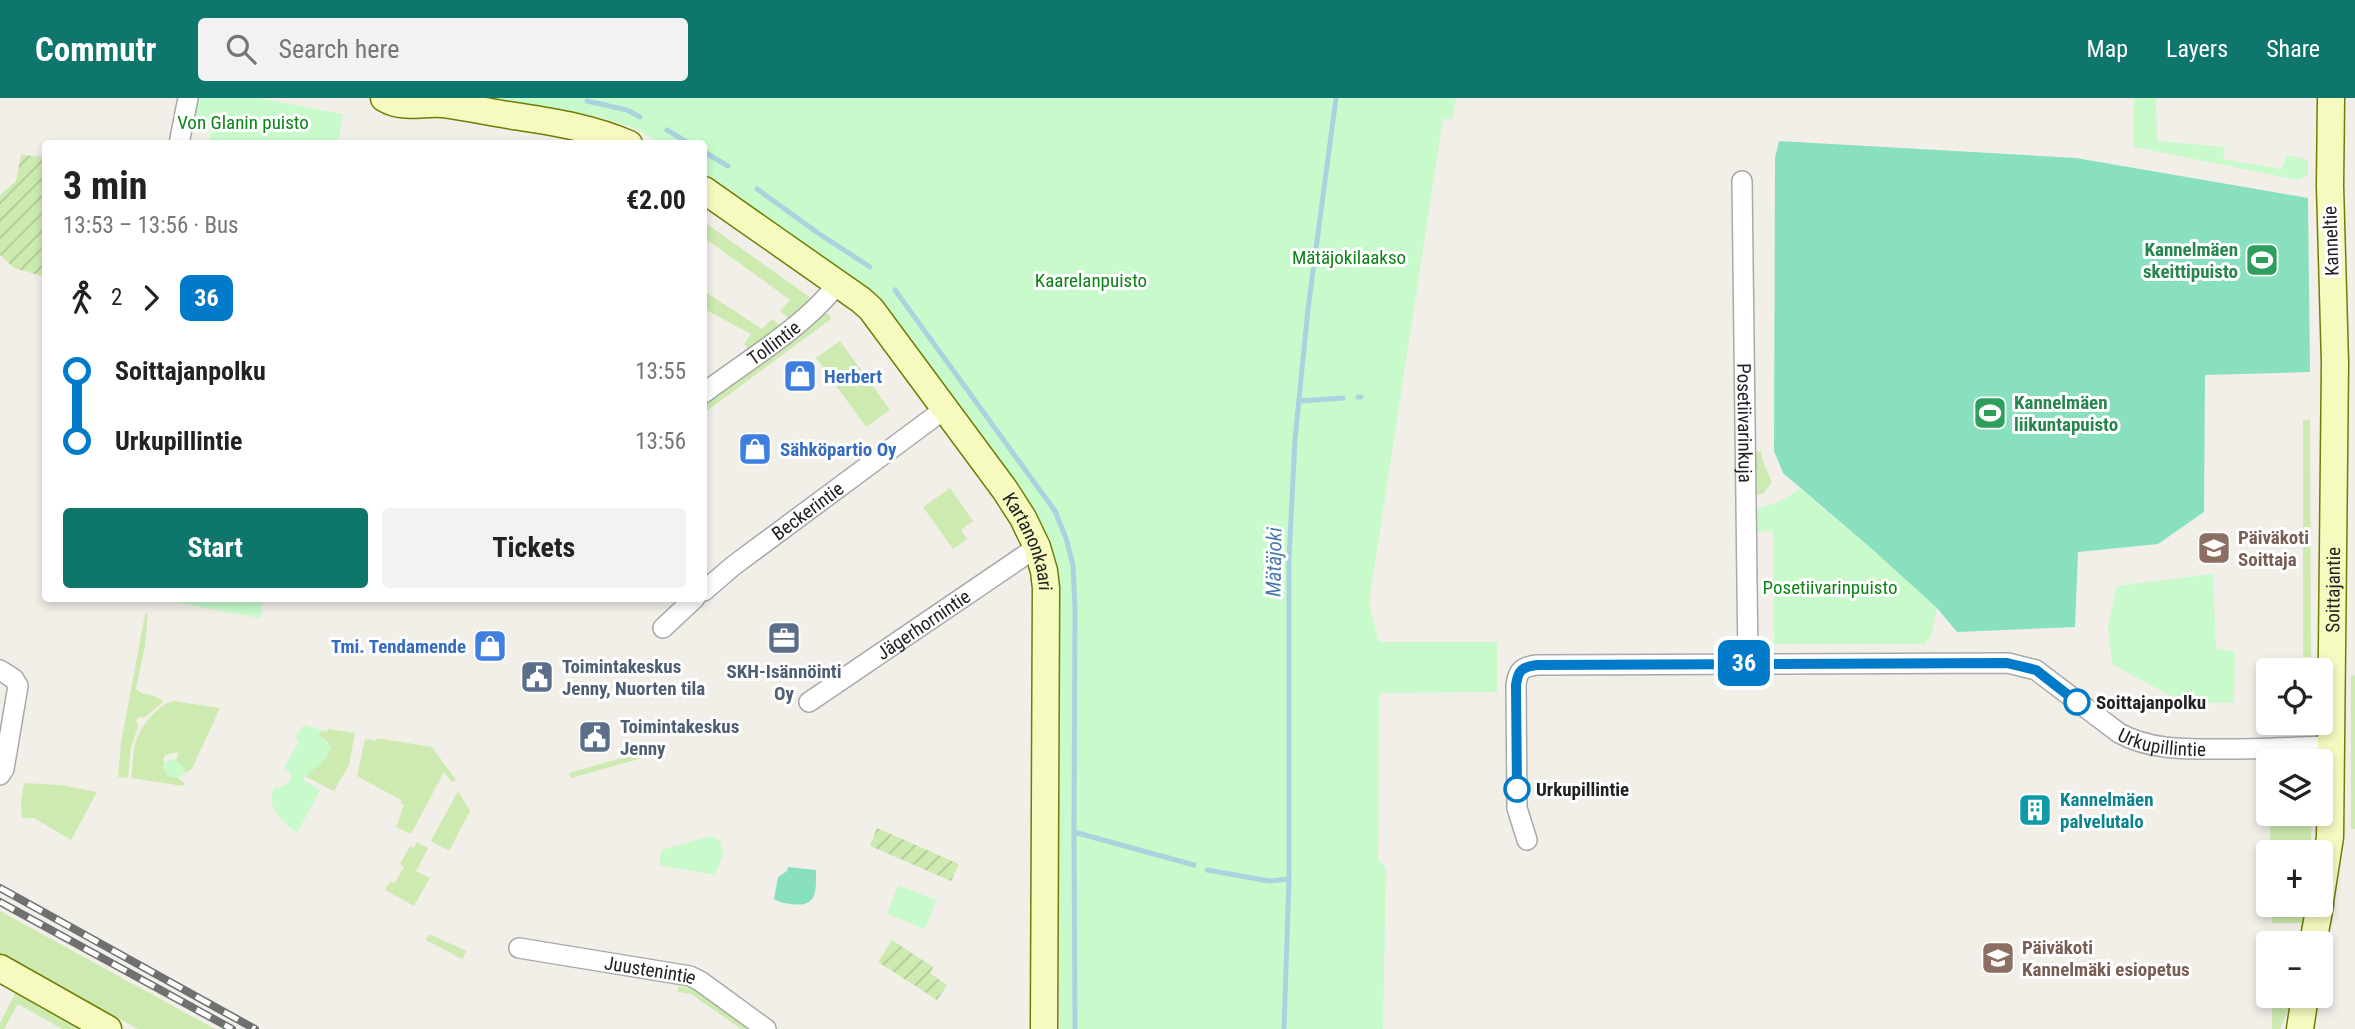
<!DOCTYPE html>
<meta charset="utf-8">
<style>
body{margin:0;font-family:"Roboto Condensed",sans-serif;background:#f2f2f2;color:#222;height:100vh;display:flex;flex-direction:column;font-size:26px;white-space:nowrap}
*{box-sizing:border-box;margin:0}
p{font-size:23px;color:#767676}
.icon{flex:none;width:38px;height:38px;fill:none;stroke:currentColor;stroke-width:2;stroke-linecap:round;stroke-linejoin:round}
.map{position:relative;flex:1;overflow:hidden}
.sheet{position:absolute;left:42px;top:42px;width:665px;height:462px;display:flex;flex-direction:column;background:#fff;border-radius:7px;box-shadow:0 4px 10px #0003}
.sheet>*{flex:none}
.badge{padding:0 14px;border-radius:10px;font-size:24px;line-height:46px}
.fabs{position:absolute;left:2256px;top:560px;display:grid;gap:14px}
.fabs a{display:grid;place-items:center;width:77px;height:77px;border-radius:7px;background:#fff;box-shadow:0 4px 10px #0003;font-size:35px}
.map>.badge{position:absolute;translate:-50% -50%;box-shadow:0 0 0 4px #fff}
.legs{display:flex;align-items:center;gap:10px;height:77px;padding:0 21px;font-size:23px}
.legs p{margin-inline-start:auto}
.summary{display:flex;align-items:center;justify-content:space-between;height:119px;padding:0 21px}
h1{font-size:38px;font-weight:700;line-height:52px}
.primary-button{display:flex;gap:14px;margin-top:auto;padding:14px 21px}
.primary-button a{flex:1;height:80px;border-radius:7px;background:#0f766e;color:#fff;font-size:28px;font-weight:700;line-height:80px;text-align:center}
.primary-button a+a{background:#f2f2f2;color:#222}
ul{padding:0 21px;list-style:none}
li{display:flex;align-items:center;gap:24px;height:70px;font-size:26px}
li i{display:grid;place-items:center;width:10px;height:100%;margin:0 9px;background:currentColor}
li i::after{content:'';width:18px;height:18px;margin:-9px;border:5px solid;border-radius:50%;background:#fff}
li p{margin-inline-start:auto}
li:first-child i{background:linear-gradient(#0000 50%,currentColor 0)}
li:last-child i{background:linear-gradient(currentColor 50%,#0000 0)}
header{display:flex;align-items:center;gap:42px;box-sizing:border-box;height:98px;padding:0 35px;background:#0f766e;color:#fff}
header strong{font-size:33px}
nav{display:flex;gap:38px;margin-inline-start:auto;font-size:24px}
.search{width:490px;height:63px;background:#f2f2f2;display:flex;align-items:center;gap:18px;box-sizing:border-box;padding:0 24px;border-radius:7px;color:#767676;font-size:26px}
.map>svg:first-child{display:block}
.grass{fill:#cdebb0}
.park{fill:#c8facc}
.garden{fill:url(#garden-furrows)}
.pitch{fill:#88e0be}
.lines{fill:none;stroke-linecap:round;stroke-linejoin:round}
.stream{stroke:#aad3df;stroke-width:5}
.street-casing{stroke:#a9a9a9;stroke-width:22}
.secondary-casing{stroke:#707d05;stroke-width:29}
.street{stroke:#fff;stroke-width:19}
.secondary{stroke:#f7fabf;stroke-width:26}
.rail-casing{stroke:#707070;stroke-width:8}
.rail{stroke:#fff;stroke-width:5;stroke-dasharray:16;stroke-linecap:butt}
.line-1-casing{stroke:#fff;stroke-width:16}
.line-1{stroke:#007ac9;stroke-width:10}
.stop-1-dot{fill:#fff;stroke:#007ac9;stroke-width:3.5}
.labels{text-anchor:middle;dominant-baseline:central;stroke-width:6;stroke-linejoin:round;paint-order:stroke}
.park-label{font-size:19px;fill:#0c8416;stroke:#fff}
.street-label{font-size:19px;fill:#222;stroke:#fff}
.leisure-label{font-size:19px;font-weight:bold;fill:#27864d;stroke:#fff;text-anchor:end}
.shop-label{font-size:19px;font-weight:bold;fill:#366cbe;stroke:#fff;text-anchor:start}
.education-label{font-size:19px;font-weight:bold;fill:#785e54;stroke:#fff;text-anchor:start}
.service-label{font-size:19px;font-weight:bold;fill:#4e5e75;stroke:#fff;text-anchor:start}
.stop-label{font-size:19px;font-weight:bold;fill:#222;stroke:#fff;text-anchor:start}
.culture-label{font-size:19px;font-weight:bold;fill:#0d838f;stroke:#fff;text-anchor:start}
.water-label{font-size:21px;font-style:italic;fill:#4a7aab;stroke:#fff}
</style>
<header>
<strong>Commutr</strong>
<div class="search"><svg class="icon" aria-label="search" viewBox="0 0 24 24"><circle cx="10" cy="10" r="6"/><path d="M15 15l6 6"/></svg>Search here</div>
<nav><a>Map</a><a>Layers</a><a>Share</a></nav>
</header>
<div class="map">
<svg width="2355" height="931" viewBox="0 0 2355 931">
<defs>
<pattern id="garden-furrows" width="10" height="10" patternUnits="userSpaceOnUse" patternTransform="scale(1.75)"><rect width="10" height="10" fill="#cdebb0"/><path d="M-1 1l2-2M0 10L10 0M9 11l2-2" fill="none" stroke="#b0c997"/></pattern>
</defs>
<rect width="100%" height="100%" fill="#f2efe9"/>
<g class="grass">
<path d="M704,124L811,200L810,202L789,221L780,213L790,202L709,143L704,150Z"/>
<path d="M704,193L762,231L772,221L783,229L750,252L744,246L751,236L706,212L704,215Z"/>
<path d="M824,215L830,217L831,221L704,315V303Z"/>
<path d="M840,243L890,312L866,329L816,260Z"/>
<path d="M2303,322H2310L2311,559H2303Z"/>
<path d="M1761,353L1763,363L1772,384L1763,396L1754,397L1755,354Z"/>
<path d="M950,390L973,423L961,432L967,441L953,451L923,409Z"/>
<path d="M145,516H148L145,548L136,591C144,599 155,594 163,604L144,620L139,619L136,622L138,629L131,649L128,680L118,679L121,645Z"/>
<path d="M2351,576L2355,578V731H2351Z"/>
<path d="M173,603L220,610L192,671L185,675L184,670L176,662L179,656L178,654L165,657L163,662L165,664L163,669L168,678L178,680L185,686L183,688L131,680C133,669 132,657 135,647C138,631 157,607 173,603Z"/>
<path d="M328,631L355,635L349,667L334,693L306,679L329,645L319,637L321,632L327,634Z"/>
<path d="M377,640L432,649L456,682L452,684L444,674L411,736L396,729L404,707L401,705V702L357,678L365,641L376,643Z"/>
<path d="M663,648L664,654L571,680L569,675Z"/>
<path d="M24,685L61,687L97,694L71,742L34,720H22L21,703Z"/>
<path d="M458,693L470,713L449,753L431,743Z"/>
<path d="M2270,716H2312L2311,742L2280,754H2270Z"/>
<path d="M417,744L428,750L416,773L430,780L414,808L385,792L390,783L395,785L404,769L400,766L410,748L414,750Z"/>
<path d="M2271,807H2306L2305,825H2272Z"/>
<path d="M0,813L215,931H138L0,856Z"/>
<path d="M429,836L467,853L462,861L426,842Z"/>
<path d="M678,888L693,891L751,931H741L691,896L678,894Z"/>
<path d="M18,890L88,931H62L18,906L4,931H0V925Z"/>
<path d="M2272,898H2291L2288,913L2280,931H2272Z"/>
</g>
<g class="park">
<path d="M196,0H258L343,16L338,46L209,45L212,25L190,20Z"/>
<path d="M490,0H1456L1452,21H1443L1369,504L1379,544H1497V594L1379,595L1378,761L1386,770L1383,931H1059V726L1055,623L1021,398L898,224L876,201L704,76V46L661,45L634,30L600,19Z"/>
<path d="M2134,0H2156L2157,43L2225,49L2223,61L2282,71L2287,57L2308,62V77L2298,82L2134,49Z"/>
<path d="M1799,390L1872,451L1937,510L1931,538L1924,546H1774L1773,433L1754,434V411C1770,408 1787,402 1799,390Z"/>
<path d="M2213,476L2216,550L2235,554L2234,605L2182,604L2112,566L2108,528L2117,488Z"/>
<path d="M158,501L263,500V501L260,520Z"/>
<path d="M304,627L321,632L319,637L331,649C327,665 312,669 303,682L320,692L297,735C283,724 265,710 274,690C282,689 294,686 290,675L284,670L299,643L295,638Z"/>
<path d="M173,661C180,664 184,667 185,675L178,680L168,678L163,671L165,664Z"/>
<path d="M712,738L721,743L723,756L715,777L659,767L661,752Z"/>
<path d="M898,787L936,802L925,831L887,816Z"/>
</g>
<g class="garden">
<path d="M21,57L45,59L46,159L42,178L14,170L0,157V97L16,83Z"/>
<path d="M877,730L959,766L951,783L870,748Z"/>
<path d="M892,842L933,869L930,875L947,887L937,902L878,864Z"/>
</g>
<g class="pitch">
<path d="M1779,43L2076,60L2308,100L2310,274L2205,277L2204,414L2158,446L2078,454L2075,529L1957,534L1937,510L1872,451L1783,375L1774,353L1775,60Z"/>
<path d="M788,769L816,772C816,793 818,810 791,806C784,805 780,805 774,801L778,779L787,773Z"/>
</g>
<g class="lines">
<g class="stream">
<path d="M587,3L627,12L640,19"/>
<path d="M667,32L690,46"/>
<path d="M704,54L728,68"/>
<path d="M757,91L818,135L870,169"/>
<path d="M895,192L1055,413L1066,440L1073,467L1075,510L1074,734L1194,767"/>
<path d="M1358,299H1361"/>
<path d="M1299,303L1343,300"/>
<path d="M1074,734L1075,931"/>
<path d="M1207,772L1269,783L1289,781"/>
<path d="M1284,931L1289,781V461L1295,341L1308,211L1336,0"/>
</g>
<defs>
<g id="street">
<path d="M179,46L188,0"/>
<path id="s1" d="M1742,83L1748,565"/>
<path id="s2" d="M704,295C745,264 807,227 837,186"/>
<path id="s3" d="M704,493L733,468L946,310"/>
<path d="M663,530L695,500"/>
<path d="M0,572L14,581L18,588L4,671L0,677"/>
<path id="s4" d="M809,604L1037,449"/>
<path id="s5" d="M1527,742L1517,710L1516,587C1518,572 1522,569 1537,567L2008,565L2036,572L2119,635C2152,653 2189,651 2226,651C2260,651 2295,649 2330,648"/>
<path id="s6" d="M519,850L690,878L700,883L766,931"/>
</g>
<g id="secondary">
<path d="M384,0C404,12 422,4 443,6C462,8 482,13 502,16C545,23 588,28 629,46"/>
<path id="s7" d="M704,92L861,202L871,211L1005,392L1023,420L1037,449L1044,473L1046,490L1044,931"/>
<path id="s8" d="M2320,803L2330,739L2335,265L2330,88L2331,0"/>
<path d="M2313,845L2320,807"/>
<path d="M0,870L108,931"/>
<path d="M2300,931L2305,898"/>
</g>
</defs>
<use href="#street" class="street-casing"/>
<use href="#secondary" class="secondary-casing"/>
<use href="#street" class="street"/>
<use href="#secondary" class="secondary"/>
<defs>
<g id="rail">
<path d="M0,790L255,931"/>
<path d="M0,804L232,931"/>
</g>
</defs>
<use href="#rail" class="rail-casing"/>
<use href="#rail" class="rail"/>
</g>
<g class="lines">
<defs>
<path id="line-1" d="M1517,691L1516,587C1518,572 1522,569 1537,567L2007,565L2036,572L2077,604"/>
</defs>
<use href="#line-1" class="line-1-casing"/>
<use href="#line-1" class="line-1"/>
</g>
<defs>
<symbol id="stadium-square" viewBox="-11 -11 22 22"><rect x="-9" y="-9" width="18" height="18" rx="4" fill="#2e9e5b" stroke="#fff"/><path d="M0-5a6.5 5 0 1 0 0 10a6.5 5 0 1 0 0-10ZM-3.5-1.8h7v3.6h-7Z" fill="#fff"/></symbol>
<symbol id="shop-square" viewBox="-11 -11 22 22"><rect x="-9" y="-9" width="18" height="18" rx="4" fill="#3f7fe0" stroke="#fff"/><path d="M-5-2.5h2.3a2.7 3.5 0 0 1 5.4 0H5L5.5 6h-11ZM-1.5-2.5h3a1.5 2.3 0 0 0-3 0Z" fill="#fff"/></symbol>
<symbol id="school-square" viewBox="-11 -11 22 22"><rect x="-9" y="-9" width="18" height="18" rx="4" fill="#8d6e63" stroke="#fff"/><path d="M0-5L7-2L0 1L-7-2ZM-4 1L0 2.5L4 1V4Q0 6-4 4Z" fill="#fff"/></symbol>
<symbol id="office-square" viewBox="-11 -11 22 22"><rect x="-9" y="-9" width="18" height="18" rx="4" fill="#5c6f8a" stroke="#fff"/><path d="M-6-3h4V-5.5h4V-3h4V5H-6ZM-1-4.5V-3h2v-1.5ZM-6 0V1H6V0Z" fill="#fff"/></symbol>
<symbol id="civic-square" viewBox="-11 -11 22 22"><rect x="-9" y="-9" width="18" height="18" rx="4" fill="#5c6f8a" stroke="#fff"/><path d="M-.6-6.5H3V-4.5H.6V-3L4-1V1h2V6H-6V1h2V-1L-.6-3ZM-1.2 2.5V6h2.4V2.5Z" fill="#fff"/></symbol>
<symbol id="building-square" viewBox="-11 -11 22 22"><rect x="-9" y="-9" width="18" height="18" rx="4" fill="#0f9aa8" stroke="#fff"/><path d="M-4-6H4V6H1V3H-1V6H-4ZM-2.5-4.3h1.7v1.8h-1.7ZM.8-4.3h1.7v1.8H.8ZM-2.5-1h1.7V.8h-1.7ZM.8-1h1.7V.8H.8Z" fill="#fff"/></symbol>
</defs>
<g fill-rule="evenodd">
<use href="#stadium-square" x="2243" y="143" width="38" height="38"/>
<use href="#shop-square" x="781" y="259" width="38" height="38"/>
<use href="#stadium-square" x="1971" y="296" width="38" height="38"/>
<use href="#shop-square" x="736" y="332" width="38" height="38"/>
<use href="#school-square" x="2195" y="431" width="38" height="38"/>
<use href="#office-square" x="765" y="521" width="38" height="38"/>
<use href="#shop-square" x="471" y="529" width="38" height="38"/>
<use href="#civic-square" x="518" y="560" width="38" height="38"/>
<use href="#civic-square" x="576" y="620" width="38" height="38"/>
<use href="#building-square" x="2016" y="693" width="38" height="38"/>
<use href="#school-square" x="1979" y="841" width="38" height="38"/>
</g>
<g class="stop-1-dot">
<circle cx="2077" cy="604" r="12"/>
<circle cx="1517" cy="691" r="12"/>
</g>
<g class="labels">
<g class="park-label">
<text x="243" y="24">Von Glanin puisto</text>
<text x="1349" y="159">Mätäjokilaakso</text>
<text x="1091" y="182">Kaarelanpuisto</text>
<text x="1830" y="489">Posetiivarinpuisto</text>
</g>
<g class="street-label">
<text transform="translate(2331 143) rotate(-92)">Kanneltie</text>
<text stroke="none"><textPath href="#s2" startOffset="86">Tollintie</textPath></text>
<text stroke="none"><textPath href="#s1" startOffset="242">Posetiivarinkuja</textPath></text>
<text stroke="none"><textPath href="#s3" startOffset="131">Beckerintie</textPath></text>
<text stroke="none"><textPath href="#s7" startOffset="488">Kartanonkaari</textPath></text>
<text stroke="none"><textPath href="#s8" startOffset="312">Soittajantie</textPath></text>
<text stroke="none"><textPath href="#s4" startOffset="138">Jägerhornintie</textPath></text>
<text stroke="none"><textPath href="#s5" startOffset="838">Urkupillintie</textPath></text>
<text stroke="none"><textPath href="#s6" startOffset="133">Juustenintie</textPath></text>
</g>
<g class="leisure-label">
<text x="2238" y="151">Kannelmäen<tspan x="2238" dy="22">skeittipuisto</tspan></text>
<text x="2014" y="304" text-anchor="start">Kannelmäen<tspan x="2014" dy="22">liikuntapuisto</tspan></text>
</g>
<g class="shop-label">
<text x="824" y="278">Herbert</text>
<text x="780" y="351">Sähköpartio Oy</text>
<text x="466" y="548" text-anchor="end">Tmi. Tendamende</text>
</g>
<g class="education-label">
<text x="2238" y="439">Päiväkoti<tspan x="2238" dy="22">Soittaja</tspan></text>
<text x="2022" y="849">Päiväkoti<tspan x="2022" dy="22">Kannelmäki esiopetus</tspan></text>
</g>
<g class="service-label">
<text x="562" y="568">Toimintakeskus<tspan x="562" dy="22">Jenny, Nuorten tila</tspan></text>
<text x="784" y="573" text-anchor="middle">SKH-Isännöinti<tspan x="784" dy="22">Oy</tspan></text>
<text x="620" y="628">Toimintakeskus<tspan x="620" dy="22">Jenny</tspan></text>
</g>
<g class="stop-label">
<text x="2096" y="604">Soittajanpolku</text>
<text x="1536" y="691">Urkupillintie</text>
</g>
<g class="culture-label">
<text x="2060" y="701">Kannelmäen<tspan x="2060" dy="22">palvelutalo</tspan></text>
</g>
<g class="water-label">
<text transform="translate(1274 464) rotate(-89)">Mätäjoki</text>
</g>
</g>
</svg>
<div class="fabs">
<a><svg class="icon" aria-label="locate" viewBox="0 0 24 24"><circle cx="12" cy="12" r="6"/><path d="M12 2v4M12 18v4M2 12h4M18 12h4"/></svg></a>
<a><svg class="icon" aria-label="layers" viewBox="0 0 24 24"><path d="M12 4l9 5-9 5-9-5zM3 14l9 5 9-5"/></svg></a>
<a>+</a>
<a>−</a>
</div>
<b class="badge" style="left:1744px;top:565px;background:#007ac9;color:#fff">36</b>
<section class="sheet">
<div class="summary"><div><h1>3 min</h1><p>13:53 – 13:56 · Bus</p></div><b>€2.00</b></div>
<div class="legs"><svg class="icon" aria-label="walk" viewBox="0 0 24 24"><circle cx="13" cy="4" r="2"/><path d="M13 8l-2 6 4 7M11 14l-3 7M7 12l3-4h3l4 4"/></svg>2<svg class="icon" aria-label="forward" viewBox="0 0 24 24"><path d="M9 5l7 7-7 7"/></svg><b class="badge" style="background:#007ac9;color:#fff">36</b></div>
<ul>
<li><i style="color:#007ac9"></i><b>Soittajanpolku</b><p>13:55</p></li>
<li><i style="color:#007ac9"></i><b>Urkupillintie</b><p>13:56</p></li>
</ul>
<div class="primary-button"><a>Start</a><a>Tickets</a></div>
</section>
</div>
